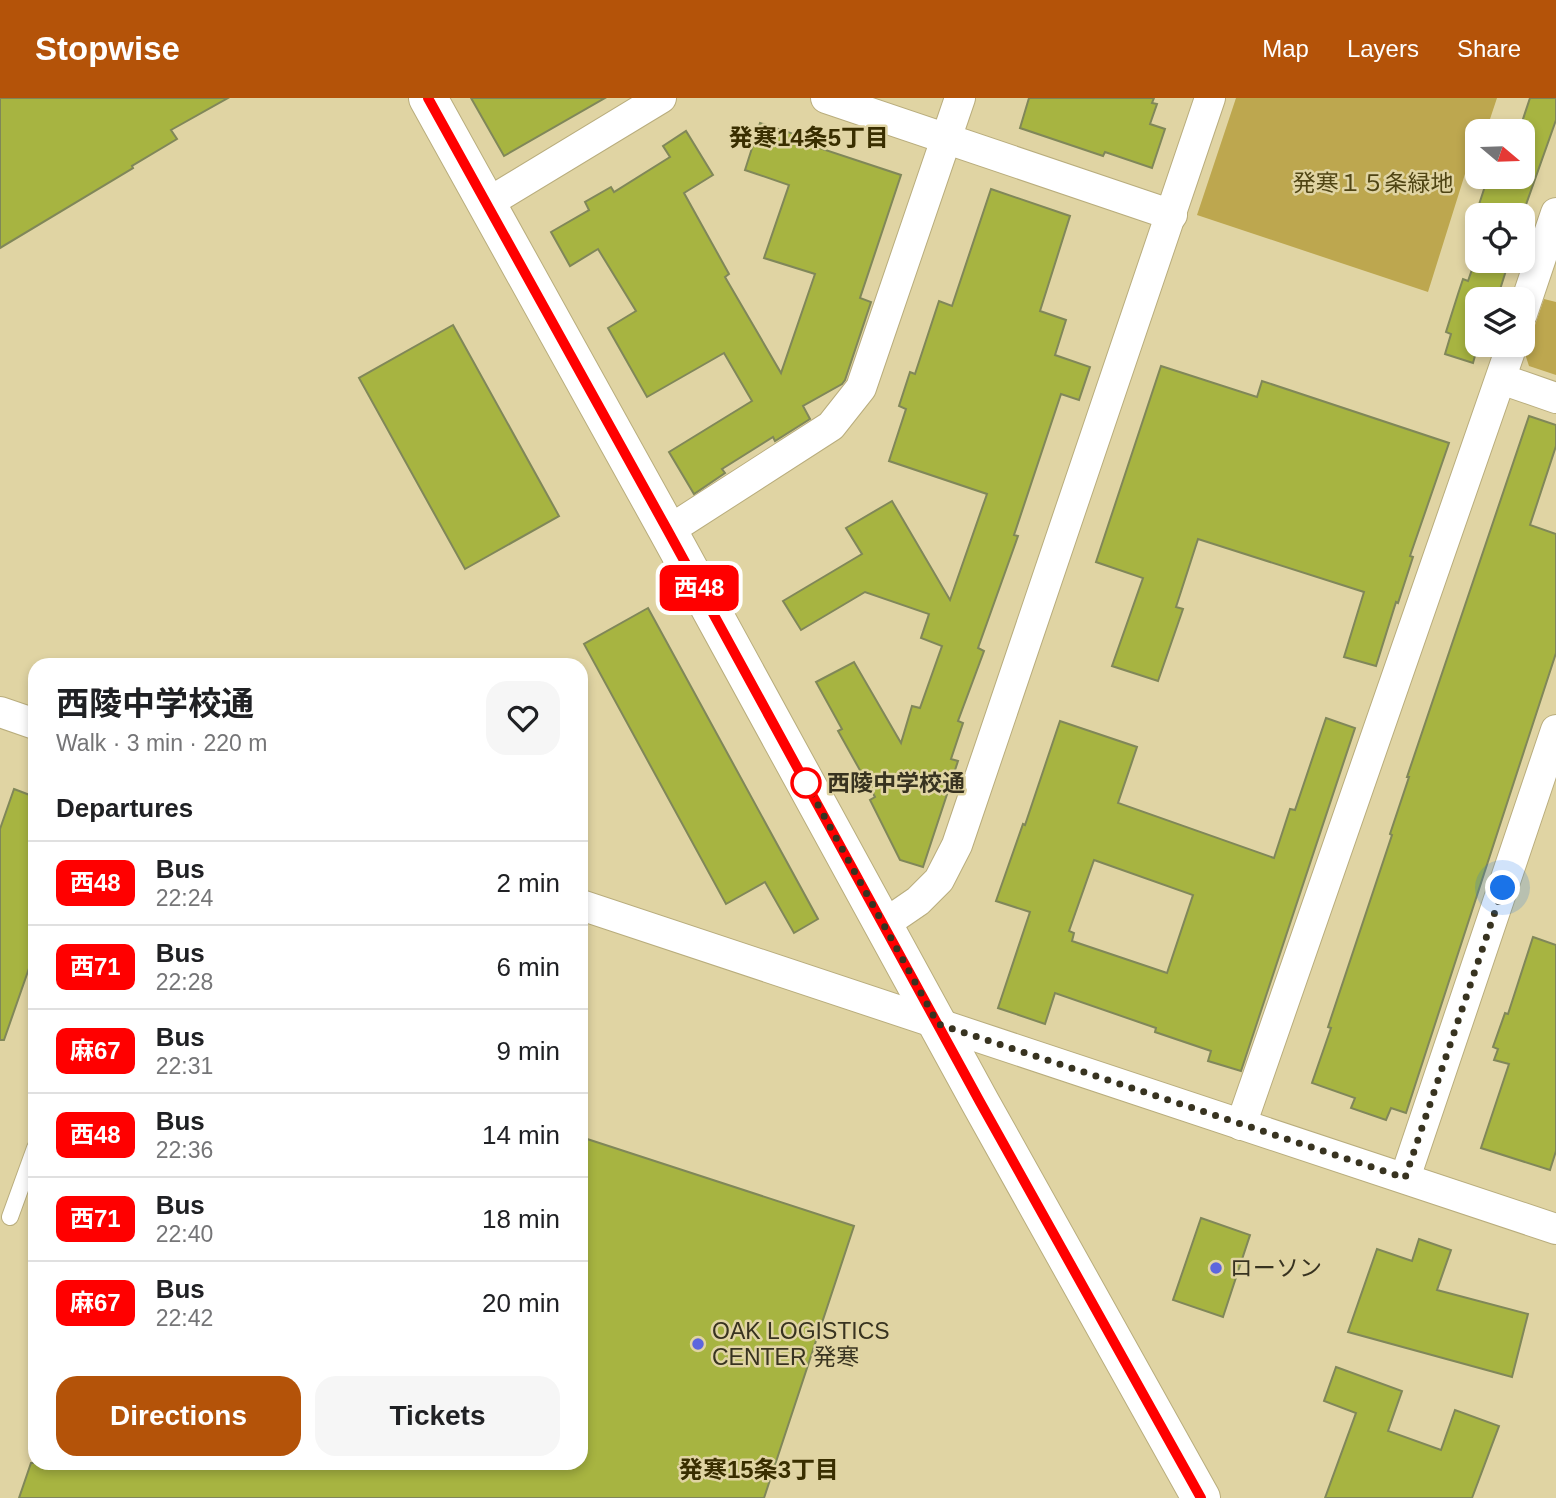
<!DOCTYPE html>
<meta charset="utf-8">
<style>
body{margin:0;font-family:Helvetica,"Noto Sans JP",sans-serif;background:#f6f6f6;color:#202124;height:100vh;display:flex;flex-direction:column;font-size:26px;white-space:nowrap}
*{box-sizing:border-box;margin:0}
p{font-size:23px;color:#757577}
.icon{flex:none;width:38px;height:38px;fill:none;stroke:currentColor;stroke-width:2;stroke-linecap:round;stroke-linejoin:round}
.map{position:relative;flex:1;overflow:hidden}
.panel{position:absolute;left:28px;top:560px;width:560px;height:812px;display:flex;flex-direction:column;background:#fff;border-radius:21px;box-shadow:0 4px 10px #0003}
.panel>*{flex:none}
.badge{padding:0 14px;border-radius:10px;font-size:24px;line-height:46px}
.needle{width:46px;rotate:109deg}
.controls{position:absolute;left:1465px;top:21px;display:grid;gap:14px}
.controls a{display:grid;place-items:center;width:70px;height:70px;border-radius:14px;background:#fff;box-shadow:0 4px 10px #0003;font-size:35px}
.you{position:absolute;width:35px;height:35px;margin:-18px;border:5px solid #fff;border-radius:50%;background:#1a73e8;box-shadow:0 0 0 10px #1a73e833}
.map>.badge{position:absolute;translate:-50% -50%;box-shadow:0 0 0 4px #fff}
h2{padding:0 28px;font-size:26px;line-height:63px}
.round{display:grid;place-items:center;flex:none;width:74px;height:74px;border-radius:21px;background:#f6f6f6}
.head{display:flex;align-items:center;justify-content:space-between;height:119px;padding:0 28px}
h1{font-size:33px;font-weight:700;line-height:52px}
.action{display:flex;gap:14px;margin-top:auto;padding:14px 28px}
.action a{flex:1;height:80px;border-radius:21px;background:#b45309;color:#fff;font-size:28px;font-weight:700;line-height:80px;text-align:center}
.action a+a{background:#f6f6f6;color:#202124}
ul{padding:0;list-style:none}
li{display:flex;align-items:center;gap:21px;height:84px;padding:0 28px;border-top:2px solid #e0e0e0}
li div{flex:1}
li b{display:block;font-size:26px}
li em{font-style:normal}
li .badge{min-width:77px;font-weight:700;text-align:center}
header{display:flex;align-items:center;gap:42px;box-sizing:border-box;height:98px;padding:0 35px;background:#b45309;color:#fff}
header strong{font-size:33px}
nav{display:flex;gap:38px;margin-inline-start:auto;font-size:24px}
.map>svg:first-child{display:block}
.green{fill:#bda74f}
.building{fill:#a7b441;stroke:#808759;stroke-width:2;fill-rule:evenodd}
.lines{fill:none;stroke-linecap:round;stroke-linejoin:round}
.lane-casing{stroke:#b9ad7d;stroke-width:18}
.street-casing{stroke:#b9ad7d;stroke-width:32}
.secondary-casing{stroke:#b9ad7d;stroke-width:40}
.lane{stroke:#fff;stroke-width:16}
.street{stroke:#fff;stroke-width:30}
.secondary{stroke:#fff;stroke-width:38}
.line-casing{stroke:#fff;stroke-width:16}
.line{stroke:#f00;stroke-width:10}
.walk{stroke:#383320;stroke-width:7;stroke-dasharray:0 12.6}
.stop-dot{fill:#fff;stroke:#f00;stroke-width:3.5}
.poi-dot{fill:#5d66de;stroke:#e0d4a3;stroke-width:2.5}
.labels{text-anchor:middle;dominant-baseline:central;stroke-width:5;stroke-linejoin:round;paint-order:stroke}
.park-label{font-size:23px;fill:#4f4413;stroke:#e0d4a3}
.stop-label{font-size:23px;font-weight:bold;fill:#383320;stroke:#e0d4a3;text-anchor:start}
.poi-label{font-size:23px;fill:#383320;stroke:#e0d4a3;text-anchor:start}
.neighbourhood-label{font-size:24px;font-weight:bold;fill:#392e00;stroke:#e0d4a3}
</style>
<header>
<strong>Stopwise</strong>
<nav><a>Map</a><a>Layers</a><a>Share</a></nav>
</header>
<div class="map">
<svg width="1556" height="1400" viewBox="0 0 1556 1400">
<rect width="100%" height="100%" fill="#e0d4a3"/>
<g class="green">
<path d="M1236,0H1497L1486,33H1477V57L1470,60L1428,194L1197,117Z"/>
<path d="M1544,201L1556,204V277L1529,268L1525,256Z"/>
</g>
<g class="building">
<path d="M0,0H228L171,32L177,41L132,68L133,70L0,150Z"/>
<path d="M471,0H605L504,58Z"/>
<path d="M1029,0H1154L1152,5L1157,6L1150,26L1165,31L1152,70L1105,54L1103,58L1020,30Z"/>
<path d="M1530,0H1556V22L1522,118L1477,117V129L1472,128L1488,79H1522V33H1519Z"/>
<path d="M760,25L794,36L792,41L901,77L860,200L871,204L845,282L842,286L803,308L810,321L775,343L773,339L722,371L725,375L694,396L669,354L752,303L724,255L647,299L608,230L636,213L598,151L570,168L551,134L589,112L585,104L611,89L614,94L670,59L663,48L686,33L713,77L684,95L729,176L725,179L781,275L815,176L764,160L789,87L745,72Z"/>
<path d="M991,91L1070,118L1040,213L1066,222L1055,257L1090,269L1079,302L1061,296L1014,437L1018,438L978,550L984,553L958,623L963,625L951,661L958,663L923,769L900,762L870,702L875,699L838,633L842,631L816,584L854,564L901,645L912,608L920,610L942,548L921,540L929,516L865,494L801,532L783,503L862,456L846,430L892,403L950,502L987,396L889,363L906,311L899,308L910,274L915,276L939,203L952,208Z"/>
<path d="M1477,157V163H1509L1497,201H1477L1478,247L1473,265L1445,256L1451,236L1446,234L1458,196L1463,181L1468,183Z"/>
<path d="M453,227L559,418L465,471L359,280Z"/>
<path d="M1161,268L1257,299L1262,283L1449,345L1410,458L1413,459L1398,505L1396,504L1376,568L1344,559L1364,494L1198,441L1176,509L1183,511L1158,583L1112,568L1143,480L1096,464Z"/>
<path d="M1529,318L1556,327V348L1530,427L1556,436V555L1406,1015L1391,1010L1386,1022L1351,1010L1355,1000L1312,985L1331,930L1328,929L1392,737L1390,736L1409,679H1407Z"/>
<path d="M648,510L818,821L794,835L765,784L726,806L584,546Z"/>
<path d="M1326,620L1355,630L1241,973L1208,963L1211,953L1155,934L1156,930L1055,895L1045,926L998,910L1030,814L996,803L1023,726L1025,727L1060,623L1137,649L1118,705L1274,760L1290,711L1295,712ZM1094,762L1193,797L1167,875L1072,843L1074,835L1069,833Z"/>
<path d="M14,691L35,699V853L4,942H0V731Z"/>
<path d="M1533,839L1556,847V1053L1550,1072L1481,1050L1509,966L1494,962L1498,951L1493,949L1505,915L1508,916Z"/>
<path d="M581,1039L854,1128L764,1400H19L31,1365H581Z"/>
<path d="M1201,1120L1250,1137L1223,1219L1173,1202Z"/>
<path d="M1419,1141L1451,1152L1437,1192L1528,1216L1512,1279L1348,1234L1377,1151L1412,1163Z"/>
<path d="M1336,1269L1402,1293L1388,1333L1441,1352L1455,1312L1499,1328L1472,1400H1325L1356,1315L1324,1303Z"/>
</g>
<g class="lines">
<defs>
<path id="lane" d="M10,1119L35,1050"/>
<g id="street">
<path d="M826,0L1172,117"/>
<path d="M486,106L661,0"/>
<path d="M1522,216L1556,115"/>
<path d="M1501,281L1556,300"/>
<path d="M668,433L831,328L861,290L960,0"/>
<path d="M0,614L35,626"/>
<path d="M581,807L1556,1131"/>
<path d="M883,827L918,803L939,782L957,747L1210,0"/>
<path d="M1241,1027L1512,247"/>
<path d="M1405,1080L1556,632"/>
</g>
<path id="secondary" d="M428,0L668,433L980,1004L1201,1400"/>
</defs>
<use href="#lane" class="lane-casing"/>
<use href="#street" class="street-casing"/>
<use href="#secondary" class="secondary-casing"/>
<use href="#lane" class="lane"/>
<use href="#street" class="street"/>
<use href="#secondary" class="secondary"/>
</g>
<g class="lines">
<defs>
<path id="line" d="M428,0L668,433L980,1004L1201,1400"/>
</defs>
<use href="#line" class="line-casing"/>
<use href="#line" class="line"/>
<path class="walk" d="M806,685L938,926L1405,1080L1503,790"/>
</g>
<circle class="stop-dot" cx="806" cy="685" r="14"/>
<g class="poi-dot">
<circle cx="1216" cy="1170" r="7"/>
<circle cx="698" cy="1246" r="7"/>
</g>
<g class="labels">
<g class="park-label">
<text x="1373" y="85">発寒１５条緑地</text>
</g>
<g class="stop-label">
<text x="827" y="685">西陵中学校通</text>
</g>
<g class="poi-label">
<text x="1230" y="1170">ローソン</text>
<text x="712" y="1233">OAK LOGISTICS<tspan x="712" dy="26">CENTER 発寒</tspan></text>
</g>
<g class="neighbourhood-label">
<text x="809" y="39">発寒14条5丁目</text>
<text x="759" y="1371">発寒15条3丁目</text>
</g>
</g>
</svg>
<div class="controls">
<a><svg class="needle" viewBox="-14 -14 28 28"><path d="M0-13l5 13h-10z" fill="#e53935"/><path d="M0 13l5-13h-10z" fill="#757577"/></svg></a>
<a><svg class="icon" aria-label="locate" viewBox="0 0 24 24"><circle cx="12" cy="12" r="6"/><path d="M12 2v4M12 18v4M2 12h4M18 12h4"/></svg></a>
<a><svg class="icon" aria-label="layers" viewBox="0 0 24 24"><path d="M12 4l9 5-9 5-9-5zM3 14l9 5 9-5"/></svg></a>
</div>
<div class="you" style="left:1503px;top:790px"></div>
<b class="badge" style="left:699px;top:490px;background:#f00;color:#fff">西48</b>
<section class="panel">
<div class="head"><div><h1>西陵中学校通</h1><p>Walk · 3 min · 220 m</p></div><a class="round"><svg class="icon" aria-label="heart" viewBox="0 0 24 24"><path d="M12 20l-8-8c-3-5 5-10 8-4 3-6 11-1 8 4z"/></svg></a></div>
<h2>Departures</h2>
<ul>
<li><span class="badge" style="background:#f00;color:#fff">西48</span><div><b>Bus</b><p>22:24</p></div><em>2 min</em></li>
<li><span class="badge" style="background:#f00;color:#fff">西71</span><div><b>Bus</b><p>22:28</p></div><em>6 min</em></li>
<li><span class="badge" style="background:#f00;color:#fff">麻67</span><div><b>Bus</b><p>22:31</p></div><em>9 min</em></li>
<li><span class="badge" style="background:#f00;color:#fff">西48</span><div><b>Bus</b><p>22:36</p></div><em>14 min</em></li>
<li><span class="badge" style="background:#f00;color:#fff">西71</span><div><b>Bus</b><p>22:40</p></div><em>18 min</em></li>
<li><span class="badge" style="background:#f00;color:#fff">麻67</span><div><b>Bus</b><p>22:42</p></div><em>20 min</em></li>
</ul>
<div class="action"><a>Directions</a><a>Tickets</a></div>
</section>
</div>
